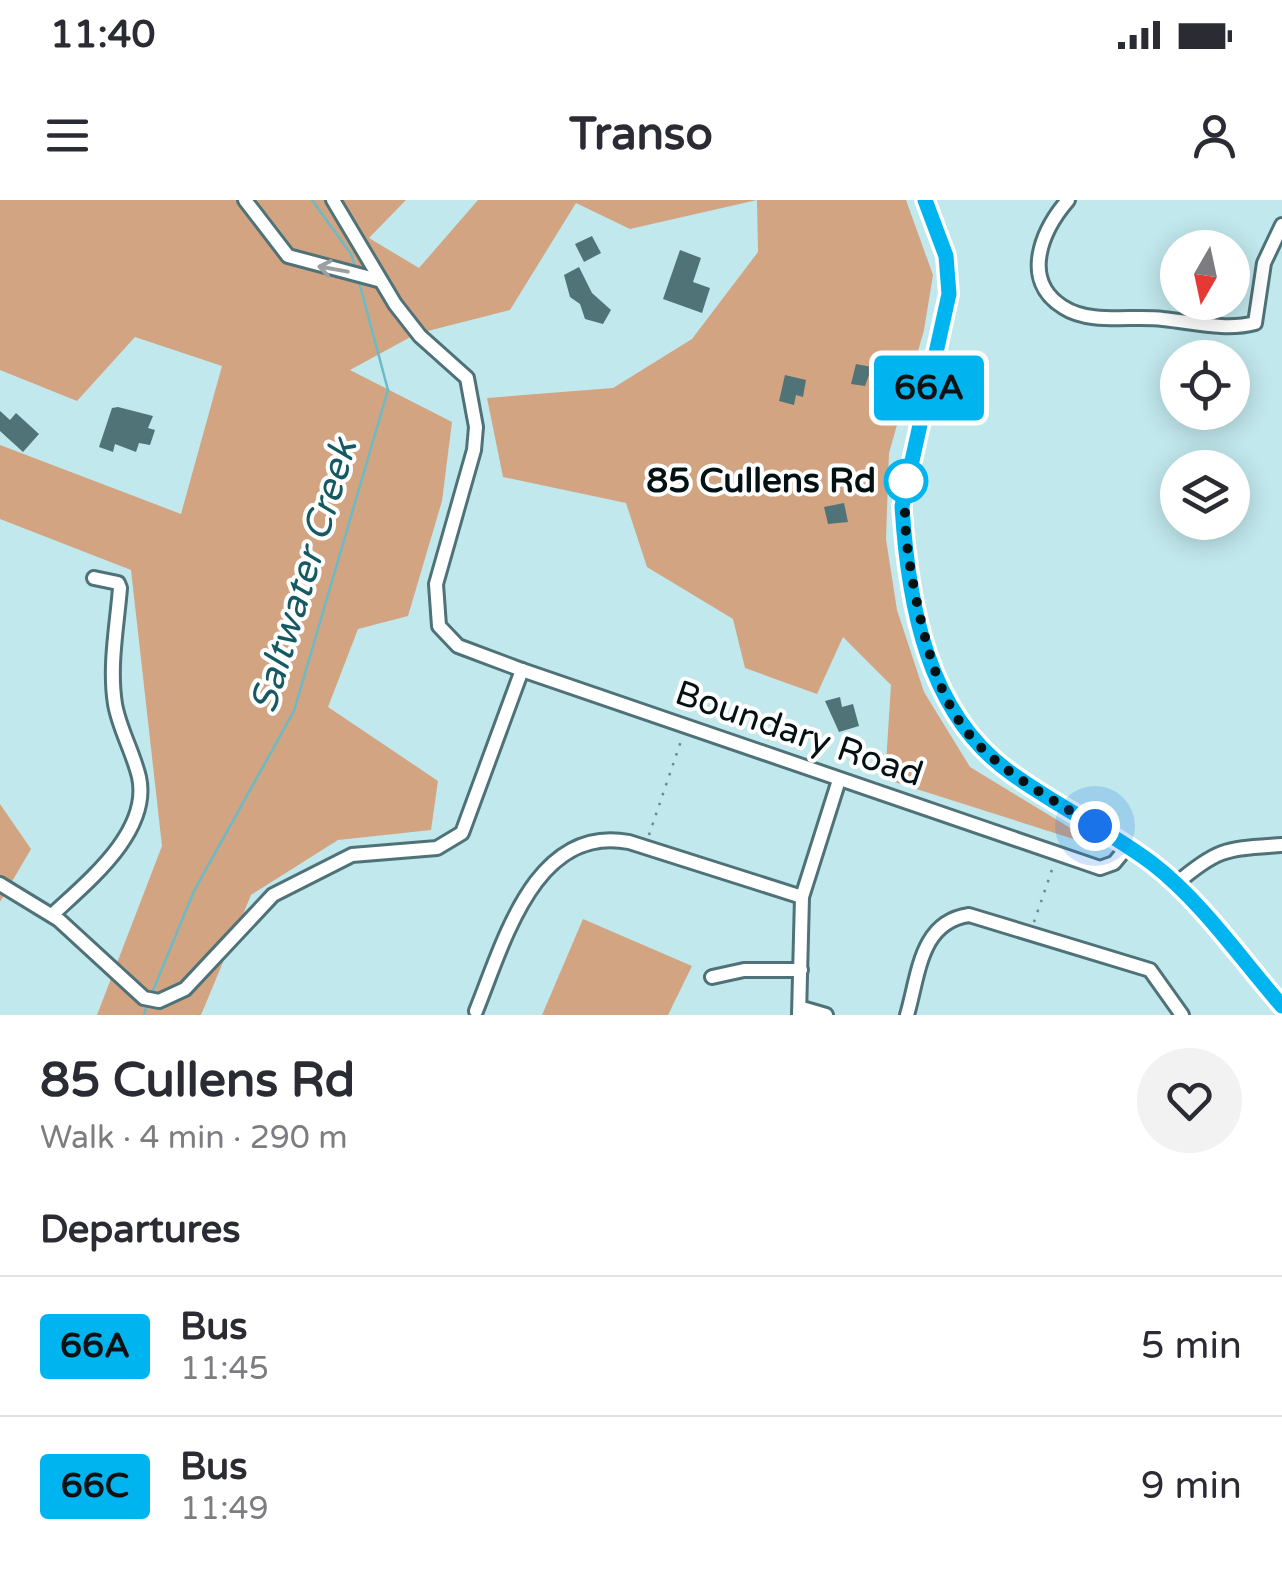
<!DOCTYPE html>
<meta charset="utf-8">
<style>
body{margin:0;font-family:"Varela Round",sans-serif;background:#f2f2f3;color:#2b2b33;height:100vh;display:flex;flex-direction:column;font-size:38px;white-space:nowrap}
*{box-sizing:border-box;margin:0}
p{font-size:32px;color:#7c7c81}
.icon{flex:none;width:55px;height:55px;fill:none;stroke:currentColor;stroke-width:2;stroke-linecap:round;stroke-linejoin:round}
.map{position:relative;height:815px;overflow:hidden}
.side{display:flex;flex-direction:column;background:#fff;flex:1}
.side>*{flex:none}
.badge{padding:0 20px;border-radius:8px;font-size:35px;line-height:65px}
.needle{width:65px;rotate:189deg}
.tools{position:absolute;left:1160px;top:30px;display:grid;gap:20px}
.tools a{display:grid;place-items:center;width:90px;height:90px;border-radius:50%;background:#fff;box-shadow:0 5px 25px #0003;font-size:50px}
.you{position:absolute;width:50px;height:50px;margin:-25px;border:8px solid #fff;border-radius:50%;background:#1a73e8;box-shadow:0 0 0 15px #1a73e833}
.map>.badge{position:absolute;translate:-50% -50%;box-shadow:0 0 0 5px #fff}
h2{padding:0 40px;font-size:38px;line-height:90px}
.round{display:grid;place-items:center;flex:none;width:105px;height:105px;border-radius:52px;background:#f2f2f3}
.summary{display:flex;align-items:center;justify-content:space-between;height:170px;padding:0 40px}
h1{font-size:48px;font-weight:700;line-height:75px}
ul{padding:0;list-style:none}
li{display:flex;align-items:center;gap:30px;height:140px;padding:0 40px;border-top:2px solid #e1e1e2}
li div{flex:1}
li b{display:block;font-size:38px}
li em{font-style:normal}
li .badge{min-width:110px;font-weight:700;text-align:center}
.status{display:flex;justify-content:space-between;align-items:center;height:70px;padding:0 50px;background:#fff;direction:ltr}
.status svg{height:28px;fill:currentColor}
header{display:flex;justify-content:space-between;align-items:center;height:130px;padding:0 40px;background:#fff;font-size:45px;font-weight:700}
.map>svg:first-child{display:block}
.green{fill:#d2a482}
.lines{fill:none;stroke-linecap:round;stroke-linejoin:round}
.stream{stroke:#6abbc6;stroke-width:2.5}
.building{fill:#507378}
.minor-casing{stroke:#4e7277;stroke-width:18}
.major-casing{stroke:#a57e5d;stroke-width:20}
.path{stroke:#6d898d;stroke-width:2.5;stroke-dasharray:2.5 8;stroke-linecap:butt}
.minor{stroke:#fff;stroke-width:12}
.major{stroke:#fdd4b6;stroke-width:15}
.oneway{stroke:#9ba0a1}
.line-casing{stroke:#fff;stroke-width:22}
.line{stroke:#00b5ef;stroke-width:15}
.walk{stroke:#041113;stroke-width:10;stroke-dasharray:0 18}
.stop-dot{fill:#fff;stroke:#00b5ef;stroke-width:5}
.labels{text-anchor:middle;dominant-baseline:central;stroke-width:8;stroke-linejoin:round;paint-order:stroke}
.stop-label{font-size:35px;font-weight:bold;fill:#041113;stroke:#fff;text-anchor:end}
.street-label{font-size:35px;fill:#041113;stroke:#fff}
.water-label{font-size:38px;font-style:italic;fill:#155a62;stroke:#fff}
</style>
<div class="status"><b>11:40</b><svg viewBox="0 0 49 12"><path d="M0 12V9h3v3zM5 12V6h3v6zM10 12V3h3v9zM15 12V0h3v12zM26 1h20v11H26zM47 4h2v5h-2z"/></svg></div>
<header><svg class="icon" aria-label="menu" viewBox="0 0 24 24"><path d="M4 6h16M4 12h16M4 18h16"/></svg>Transo<svg class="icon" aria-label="person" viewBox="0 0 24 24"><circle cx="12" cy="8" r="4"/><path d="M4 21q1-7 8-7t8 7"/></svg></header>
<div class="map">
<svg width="1282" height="815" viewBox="0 0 1282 815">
<rect width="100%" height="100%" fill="#c1e8ed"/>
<g class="green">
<path d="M0,0H406L369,38L419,68L478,0H757L630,29L576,3L510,110L416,134L350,170L452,222L442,301L408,416L358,429L328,507L438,581L431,630L338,640L251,695L201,815H97L162,646L131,370L0,319V245L181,314L222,166L135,137L77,201L0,170Z"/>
<path d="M757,0H906L933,75L924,130L889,253L886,339L897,410L924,492L970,567L1105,649L885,579L891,485L843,437L817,494L745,468L733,419L647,367L626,303L503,277L487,198L613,188L692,139L758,52Z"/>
<path d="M0,604L31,649L0,702Z"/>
<path d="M583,719L692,766L668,815H542Z"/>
</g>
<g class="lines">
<g class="stream">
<path d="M312,0L351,54L356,70"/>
<path d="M152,793L194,691L294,511L388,190L358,78"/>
<path d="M144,815L147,805"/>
</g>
</g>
<g class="building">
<path d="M592,36L601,53L584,62L575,44Z"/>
<path d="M680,50L701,58L693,82L710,88L702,113L663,99Z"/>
<path d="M579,67L592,93L611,110L603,124L585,119L580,104L570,97L564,75Z"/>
<path d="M856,164L872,167L865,186L851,184Z"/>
<path d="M785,175L806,180L803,197L796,195L794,205L779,201Z"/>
<path d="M118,207L153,216L148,228L155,230L150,245L139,243L136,252L115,244L113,252L99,247L112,208Z"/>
<path d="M0,211L10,220L16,213L39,234L23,252L0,231Z"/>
<path d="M844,303L848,322L828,324L824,307Z"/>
<path d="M840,497L842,507L853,504L859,526L839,532L825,501Z"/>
</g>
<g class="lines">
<defs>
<g id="minor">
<path d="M245,0L288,56L378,80"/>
<path d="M333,0L395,104L420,136L467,178L476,227L474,250L436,384L439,426L458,446L522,470L1100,668L1114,663L1128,646"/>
<path d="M1068,0C1042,30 1020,80 1063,107C1090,125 1133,115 1163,119C1193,122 1226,131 1255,123L1264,63L1282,25"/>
<path d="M0,684L59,720L144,798L159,801L185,789L273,695L352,655L437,648L462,633L522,470"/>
<path d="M1176,684C1219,647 1227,649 1282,645"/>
<path d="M52,715C87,682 151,632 139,577C133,552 119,528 115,504C109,466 117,426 120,388L118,383L94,378"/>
<path d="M712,777L744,770H801"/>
<path d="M802,808L826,815"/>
<path d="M476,811C504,742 535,624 629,642L802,697"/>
<path d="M799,815L802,697L839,580"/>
<path d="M907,815C919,774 920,722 969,715L1150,770L1182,815"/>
</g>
<path id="major" d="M925,0L946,56L949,94L903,306C908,403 927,514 1011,573C1056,606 1108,630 1153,664C1202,702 1241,759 1282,806"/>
</defs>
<use href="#minor" class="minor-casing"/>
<use href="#major" class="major-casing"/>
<g class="path">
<path d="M649,635L682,538"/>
<path d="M1034,722L1054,664"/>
</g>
<use href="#minor" class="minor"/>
<use href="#major" class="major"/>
</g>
<defs><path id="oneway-shaft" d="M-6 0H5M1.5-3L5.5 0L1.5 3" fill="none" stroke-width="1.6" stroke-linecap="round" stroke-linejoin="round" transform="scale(2.5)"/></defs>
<use class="oneway" href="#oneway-shaft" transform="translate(333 69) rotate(-170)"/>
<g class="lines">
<defs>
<path id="line" d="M925,0L946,56L949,94L902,306C908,403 927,514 1011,573C1056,606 1108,630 1153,664C1202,702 1241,759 1282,806"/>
</defs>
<use href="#line" class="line-casing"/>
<use href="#line" class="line"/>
<path class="walk" d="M906,281L908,270C901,315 907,353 916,398C945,539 977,554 1095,626"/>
</g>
<circle class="stop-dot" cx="906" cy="281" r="20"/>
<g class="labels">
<g class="stop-label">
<text x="876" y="281">85 Cullens Rd</text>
</g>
<g class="street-label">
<text transform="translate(799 534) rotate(19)">Boundary Road</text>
</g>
<g class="water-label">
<text transform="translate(304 376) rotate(-73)">Saltwater Creek</text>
</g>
</g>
</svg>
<div class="tools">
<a><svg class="needle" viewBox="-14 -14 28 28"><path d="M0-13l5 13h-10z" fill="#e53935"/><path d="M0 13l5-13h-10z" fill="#7c7c81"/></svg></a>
<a><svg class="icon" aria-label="locate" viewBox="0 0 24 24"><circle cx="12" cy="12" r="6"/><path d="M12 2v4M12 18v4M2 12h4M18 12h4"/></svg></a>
<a><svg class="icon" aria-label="layers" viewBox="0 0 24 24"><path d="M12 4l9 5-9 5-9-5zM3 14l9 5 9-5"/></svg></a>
</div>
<div class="you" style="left:1095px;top:626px"></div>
<b class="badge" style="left:929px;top:188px;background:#00b5ef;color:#111">66A</b>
</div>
<section class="side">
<div class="summary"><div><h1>85 Cullens Rd</h1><p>Walk · 4 min · 290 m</p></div><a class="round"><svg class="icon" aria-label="heart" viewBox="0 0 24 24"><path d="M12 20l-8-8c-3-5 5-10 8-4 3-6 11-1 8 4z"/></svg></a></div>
<h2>Departures</h2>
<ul>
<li><span class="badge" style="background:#00b5ef;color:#111">66A</span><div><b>Bus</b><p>11:45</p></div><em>5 min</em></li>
<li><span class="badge" style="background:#00b5ef;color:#111">66C</span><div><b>Bus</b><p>11:49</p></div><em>9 min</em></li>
</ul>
</section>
